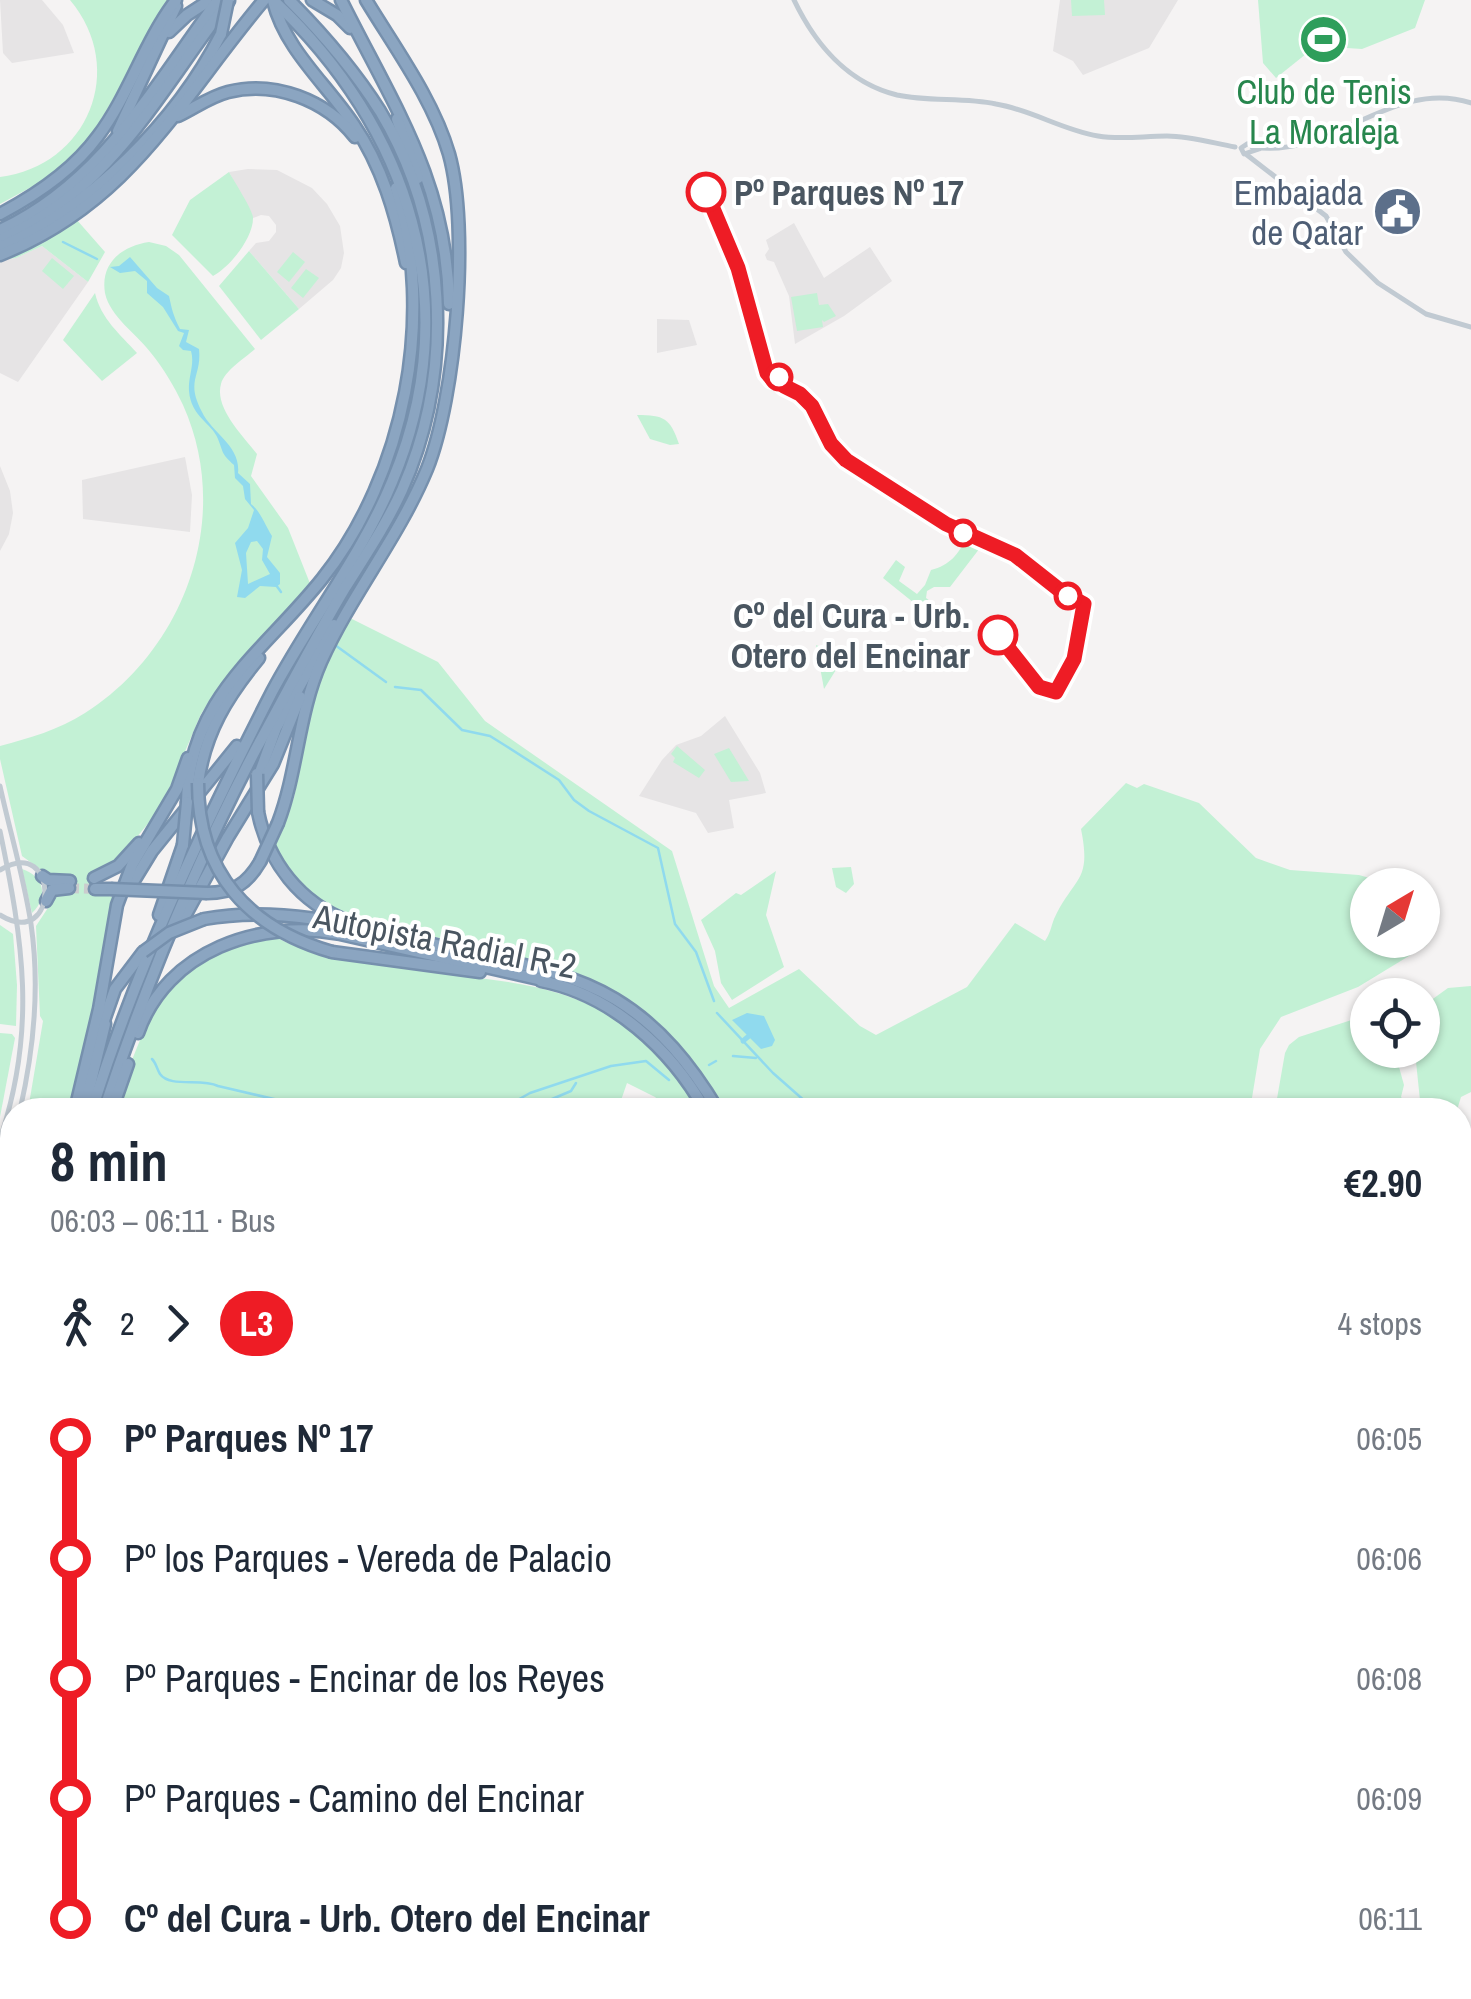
<!DOCTYPE html>
<meta charset="utf-8">
<style>
body{margin:0;font-family:"Archivo Narrow",sans-serif;background:#f2f2f3;color:#1f2937;height:100vh;display:flex;flex-direction:column;font-size:38px;white-space:nowrap}
*{box-sizing:border-box;margin:0}
p{font-size:32px;color:#747a83}
.icon{flex:none;width:55px;height:55px;fill:none;stroke:currentColor;stroke-width:2;stroke-linecap:round;stroke-linejoin:round}
.map{position:relative;flex:1;overflow:hidden}
.details{position:absolute;left:0px;top:1098px;width:1472px;height:902px;display:flex;flex-direction:column;background:#fff;border-radius:40px 40px 0 0;box-shadow:0 2px 8px #0004}
.details>*{flex:none}
.badge{padding:0 20px;border-radius:32px;font-size:35px;line-height:65px}
.needle{width:65px;rotate:38deg}
.buttons{position:absolute;left:1350px;top:868px;display:grid;gap:20px}
.buttons a{display:grid;place-items:center;width:90px;height:90px;border-radius:50%;background:#fff;box-shadow:0 2px 8px #0004;font-size:50px}
.map>.badge{position:absolute;translate:-50% -50%;box-shadow:0 0 0 5px #fff}
.legs{display:flex;align-items:center;gap:15px;height:110px;padding:0 50px;font-size:32px}
.legs p{margin-inline-start:auto}
.summary{display:flex;align-items:center;justify-content:space-between;height:170px;padding:0 50px}
h1{font-size:55px;font-weight:700;line-height:75px}
ul{padding:0 50px;list-style:none}
li{display:flex;align-items:center;gap:35px;height:120px;font-size:38px}
li i{display:grid;place-items:center;width:15px;height:100%;margin:0 12px;background:currentColor}
li i::after{content:'';width:25px;height:25px;margin:-12px;border:8px solid;border-radius:50%;background:#fff}
li p{margin-inline-start:auto}
li:first-child i{background:linear-gradient(#0000 50%,currentColor 0)}
li:last-child i{background:linear-gradient(currentColor 50%,#0000 0)}
.map>svg:first-child{display:block}
.education{fill:#e6e4e5}
.green{fill:#c3f1d5}
.water{fill:#90daee;fill-rule:evenodd}
.lines{fill:none;stroke-linecap:round;stroke-linejoin:round}
.stream{stroke:#90daee;stroke-width:2.5}
.canal{stroke:#90daee;stroke-width:5}
.highway-tunnel{stroke:#caccce;stroke-width:10;stroke-dasharray:10 5;stroke-linecap:butt}
.highway-casing{stroke:#7690ad;stroke-width:15}
.minor{stroke:#c1cad2;stroke-width:5}
.highway{stroke:#8ba5c1;stroke-width:10}
.highway-bridge-casing{stroke:#7690ad;stroke-width:15;stroke-linecap:butt}
.minor-bridge{stroke:#c1cad2;stroke-width:5}
.highway-bridge{stroke:#8ba5c1;stroke-width:10}
.line-1-casing{stroke:#fff;stroke-width:22}
.line-1{stroke:#ee1c25;stroke-width:15}
.stop-1-dot{fill:#fff;stroke:#ee1c25;stroke-width:5}
.labels{text-anchor:middle;dominant-baseline:central;stroke-width:8;stroke-linejoin:round;paint-order:stroke}
.leisure-label{font-size:35px;fill:#27864d;stroke:#fff}
.stop-label{font-size:35px;font-weight:bold;fill:#4a5661;stroke:#fff;text-anchor:start}
.service-label{font-size:35px;fill:#4e5e75;stroke:#fff;text-anchor:end}
.street-label{font-size:35px;fill:#4a5661;stroke:#fff}
</style>
<div class="map">
<svg width="1471" height="1999" viewBox="0 0 1471 1999">
<rect width="100%" height="100%" fill="#f5f3f3"/>
<g class="education">
<path d="M0,0H42L63,25L74,53L12,63L3,53Z"/>
<path d="M1060,0H1178L1149,48L1083,75L1073,61L1053,51Z"/>
<path d="M248,169L277,170L312,188L327,204L340,226L344,253L341,268L333,280L299,309L249,251L256,243L269,241L276,232V225L269,216L261,215L253,218L229,172Z"/>
<path d="M794,223L824,278L870,247L892,281L844,316L795,344L789,296L774,262L767,260L765,255L769,249L766,240Z"/>
<path d="M42,246L88,282L18,382L0,373V260L16,258Z"/>
<path d="M657,319L689,320L697,345L657,353Z"/>
<path d="M185,457L192,495L190,532L83,519L82,480Z"/>
<path d="M0,466L10,491L13,513L9,534L0,551Z"/>
<path d="M725,716L760,773L766,793L729,800L734,828L708,833L696,813L639,796L662,760L676,745L701,736Z"/>
<path d="M1471,1774V1849L1460,1841V1788Z"/>
</g>
<g class="green">
<path d="M70,0H170L90,139L48,178L0,204V177C88,166 128,69 70,0Z"/>
<path d="M1071,0H1104L1105,15L1072,16Z"/>
<path d="M1258,0H1425L1415,28L1362,49L1316,46L1276,78L1263,63Z"/>
<path d="M229,172C234,181 252,209 253,217C254,237 230,267 213,276L172,235L190,200Z"/>
<path d="M76,219L105,252L88,282L42,246L16,258L0,260L40,243Z"/>
<path d="M149,242L166,246L179,255L255,349C245,358 224,371 221,384C214,408 244,437 257,454L251,476L288,528L311,586L215,692L201,714L161,808L116,862L94,881L97,893L113,897L93,1021L71,1110H28L43,1021L40,1016L36,926L69,876L48,875L22,856L0,759V746C30,738 58,730 85,713C186,649 233,516 183,405C174,386 164,369 151,353C137,334 110,317 105,293C100,263 122,246 149,242Z"/>
<path d="M249,251L299,309L261,340L219,286Z"/>
<path d="M293,252L305,262L289,282L277,272Z"/>
<path d="M52,258L74,276L63,289L42,271Z"/>
<path d="M306,269L319,278L303,298L291,288Z"/>
<path d="M95,293C101,319 120,334 137,353L102,381L63,340Z"/>
<path d="M817,293L819,305L828,304L836,316L824,322L822,320L823,327L797,331L791,297Z"/>
<path d="M637,415C664,415 670,418 679,444L670,445L650,439Z"/>
<path d="M967,537L983,544L950,587H934L927,591L926,598L937,606L929,615L883,578L896,560L905,567L899,581L917,594L925,585L931,570C950,565 958,555 967,537Z"/>
<path d="M348,617L438,662L485,721L672,851L714,986L729,1008L799,969L860,1026L876,1035L967,987L1015,923L1045,941C1050,934 1051,927 1054,919C1074,876 1092,883 1081,829L1126,783L1137,788L1144,784L1199,803L1256,858L1290,870L1359,875L1394,885H1368V940H1422L1423,937L1427,945L1358,987L1281,1017L1260,1049L1250,1110H723L704,1076L662,1026L607,989L552,965L348,916C309,901 295,880 272,846L294,798L315,685Z"/>
<path d="M816,645L844,657L824,689Z"/>
<path d="M677,746L705,770L699,778L673,762L675,758L671,754Z"/>
<path d="M729,748L749,781L731,782L714,754Z"/>
<path d="M851,867L854,884L846,893L836,887L832,868Z"/>
<path d="M22,869C44,876 49,897 32,913Z"/>
<path d="M776,871L766,915L784,967L732,1000L721,983L715,951L701,920L736,893L741,895Z"/>
<path d="M0,925L13,934L17,985L16,1026L0,1024Z"/>
<path d="M274,936C299,951 326,954 355,960C499,991 609,959 699,1110H669L655,1097L627,1083L618,1109L594,1106L573,1110H115C147,1013 164,960 274,936Z"/>
<path d="M1471,986V1092L1461,1097L1457,1110H1421L1415,1052L1399,1067L1404,1085L1401,1097L1405,1102L1410,1101V1110H1275L1285,1053L1289,1045L1299,1037L1367,1015L1368,1050H1422L1423,1006L1448,988Z"/>
<path d="M0,1033L12,1034L15,1038L0,1117Z"/>
<path d="M1468,1152L1471,1153V1258L1464,1210L1465,1155Z"/>
<path d="M12,1163V1255L9,1262L0,1256V1191Z"/>
<path d="M1460,1281L1471,1283V1445L1460,1452Z"/>
<path d="M12,1330V1442L0,1457V1348Z"/>
<path d="M1460,1467L1471,1479V1593L1460,1591Z"/>
<path d="M1460,1619L1471,1621V1670L1460,1667Z"/>
<path d="M391,1988H601L586,1999H394Z"/>
<path d="M647,1988H1198L1197,1991L1208,1999H655Z"/>
<path d="M1329,1988H1428L1443,1999H1332Z"/>
</g>
<g class="water">
<path d="M130,257L157,288L169,296C172,310 173,315 180,329L189,330L186,342L199,349C202,377 185,380 202,412C212,433 241,446 238,473L250,484L251,504C261,512 265,525 272,536L267,557L280,573V584L276,587L260,586L245,598L237,597L242,570L235,543L248,528L254,510L245,499L243,486L235,478L234,465C221,453 224,454 218,439C212,423 191,417 189,391C188,377 195,364 191,351L183,350L179,346L184,333L178,331L163,307L147,293V281L135,271L120,273L110,267L119,266ZM257,541L263,549L262,560L270,574L248,584L246,553L251,542Z"/>
<path d="M747,1013L764,1016L775,1040L772,1046L761,1049L732,1020Z"/>
</g>
<g class="lines">
<g class="stream">
<path d="M63,242L97,259"/>
<path d="M276,585L281,592"/>
<path d="M335,645L386,682"/>
<path d="M395,687L421,690L462,730L490,736L506,746L559,780L574,800L589,811L658,848L675,924L696,952L714,1001"/>
<path d="M717,1013L773,1073L815,1110"/>
<path d="M733,1056L756,1058"/>
<path d="M152,1059C156,1063 157,1069 160,1074C170,1088 201,1078 218,1086L321,1110"/>
<path d="M709,1065L716,1061"/>
<path d="M473,1110L514,1102L530,1093L611,1066L646,1061L669,1080"/>
<path d="M526,1110L571,1091L576,1083"/>
<path d="M1460,1483L1471,1489"/>
<path d="M1118,1988L1132,1999"/>
<path d="M1412,1991L1421,1989"/>
<path d="M1386,1994L1394,1993"/>
<path d="M1369,1997L1384,1994"/>
</g>
<path class="canal" d="M743,1041L750,1035"/>
<path class="highway-tunnel" d="M69,888L95,889"/>
<defs>
<g id="highway">
<path d="M312,0L337,15L350,28"/>
<path d="M341,0C393,105 447,181 449,304"/>
<path d="M273,1C286,51 326,83 354,125C382,166 396,214 406,263"/>
<path d="M169,32L187,15L207,2"/>
<path d="M178,116C195,108 209,97 228,92C274,80 326,100 355,137"/>
<path d="M397,119L418,178"/>
<path d="M118,131L176,6"/>
<path d="M0,214C36,195 74,169 98,136C129,95 144,42 176,0"/>
<path d="M0,230C102,183 154,86 218,0"/>
<path d="M0,240C114,187 156,95 229,1"/>
<path d="M0,247C89,209 177,121 221,34"/>
<path d="M0,255C132,202 178,102 264,0"/>
<path d="M259,775L276,728L334,625"/>
<path d="M198,783C205,732 227,697 259,658"/>
<path d="M187,802C189,697 263,653 322,579C405,475 436,315 396,188"/>
<path d="M258,812C268,862 300,903 348,921"/>
<path d="M278,823C298,770 298,714 321,662C351,595 399,537 427,469C456,396 470,229 449,154C433,99 395,48 366,0"/>
<path d="M42,876L48,880L70,881"/>
<path d="M94,878L118,866L139,843"/>
<path d="M130,887L152,851L237,746"/>
<path d="M95,889H111"/>
<path d="M207,893C233,893 247,884 260,862"/>
<path d="M46,901L52,890L69,888"/>
<path d="M159,915L183,845"/>
<path d="M204,919C290,903 378,932 462,951C514,963 568,971 615,999C660,1026 691,1065 718,1110"/>
<path d="M180,925L228,837L273,764L300,697"/>
<path d="M332,952L480,972"/>
<path d="M541,981C612,995 671,1049 705,1110"/>
<path d="M101,1029L115,989L143,952"/>
<path d="M138,1033C167,950 260,919 340,934L547,981"/>
<path d="M75,1110L99,1009L117,905L132,865L177,789L188,758"/>
<path d="M84,1110L105,1024"/>
<path d="M92,1110C137,965 203,827 272,692C309,622 362,555 392,482C467,304 410,128 273,0"/>
<path d="M104,1110C145,986 196,863 257,747C286,694 314,640 345,588C365,556 386,525 402,490C455,370 448,224 380,111C354,70 323,34 289,0"/>
<path d="M112,1110L128,1064"/>
<path d="M0,1288L12,1267"/>
<path d="M0,1308L12,1289"/>
<path d="M0,1339L12,1323"/>
<path d="M1460,1600L1471,1602"/>
<path d="M1460,1612L1471,1615"/>
</g>
</defs>
<use href="#highway" class="highway-casing"/>
<g class="minor">
<path d="M794,0C815,44 848,83 897,95C929,102 964,97 996,104C1032,110 1062,130 1098,136C1121,140 1143,136 1167,136C1189,136 1213,143 1235,147"/>
<path d="M1247,144L1241,148L1244,154L1259,149"/>
<path d="M1252,147C1332,160 1392,77 1471,103"/>
<path d="M1247,155L1326,216L1346,252L1378,283L1426,314L1471,327"/>
<path d="M0,786C10,832 24,878 31,924C40,986 34,1049 20,1110"/>
<path d="M0,831C23,942 37,1029 0,1139"/>
<path d="M0,870C60,833 60,952 0,915"/>
<path d="M0,1170L12,1136"/>
<path d="M0,1467L12,1453"/>
<path d="M0,1473L12,1460"/>
<path d="M0,1601L12,1607"/>
<path d="M0,1610L12,1616"/>
<path d="M1460,1676L1471,1679"/>
<path d="M1460,1682L1471,1685"/>
<path d="M374,1988L377,1999"/>
<path d="M383,1988L386,1999"/>
<path d="M1306,1988L1309,1999"/>
<path d="M1318,1988L1321,1999"/>
<path d="M1437,1988L1451,1999"/>
<path d="M1454,1988L1469,1999"/>
</g>
<use href="#highway" class="highway"/>
<defs>
<g id="highway-bridge">
<path d="M221,34L228,0"/>
<path d="M257,774L258,812"/>
<path d="M198,783C198,873 249,928 332,952"/>
<path d="M183,845L187,802"/>
<path d="M260,862L278,823"/>
<path d="M111,889L207,893"/>
<path d="M143,952L169,933L204,919"/>
</g>
</defs>
<use href="#highway-bridge" class="highway-bridge-casing"/>
<g class="minor-bridge">
<path d="M0,1262L12,1270"/>
<path d="M0,1268L12,1276"/>
</g>
<use href="#highway-bridge" class="highway-bridge"/>
</g>
<g class="lines">
<defs>
<path id="line-1" d="M706,192L738,268L767,373L772,379L781,378L784,386L800,394L812,406L831,444L846,460L946,524L1015,555L1062,592L1084,604L1074,659L1056,692L1039,687L998,635"/>
</defs>
<use href="#line-1" class="line-1-casing"/>
<use href="#line-1" class="line-1"/>
</g>
<defs>
<symbol id="stadium-disc" viewBox="-11 -11 22 22"><circle r="9.5" fill="#2e9e5b" stroke="#fff"/><path d="M0-5a6.5 5 0 1 0 0 10a6.5 5 0 1 0 0-10ZM-3.5-1.8h7v3.6h-7Z" fill="#fff"/></symbol>
<symbol id="civic-disc" viewBox="-11 -11 22 22"><circle r="9.5" fill="#5c6f8a" stroke="#fff"/><path d="M-.6-6.5H3V-4.5H.6V-3L4-1V1h2V6H-6V1h2V-1L-.6-3ZM-1.2 2.5V6h2.4V2.5Z" fill="#fff"/></symbol>
</defs>
<g fill-rule="evenodd">
<use href="#stadium-disc" x="1296" y="12" width="55" height="55"/>
<use href="#civic-disc" x="1370" y="184" width="55" height="55"/>
</g>
<g class="stop-1-dot">
<circle cx="706" cy="192" r="18"/>
<circle cx="779" cy="377" r="12"/>
<circle cx="963" cy="533" r="12"/>
<circle cx="1068" cy="596" r="12"/>
<circle cx="998" cy="635" r="18"/>
</g>
<g class="labels">
<g class="leisure-label">
<text x="1324" y="91">Club de Tenis<tspan x="1324" dy="40">La Moraleja</tspan></text>
</g>
<g class="stop-label">
<text x="734" y="192">Pº Parques Nº 17</text>
<text x="970" y="615" text-anchor="end">Cº del Cura - Urb.<tspan x="970" dy="40">Otero del Encinar</tspan></text>
</g>
<g class="service-label">
<text x="1363" y="192">Embajada<tspan x="1363" dy="40">de Qatar</tspan></text>
</g>
<g class="street-label">
<text transform="translate(445 941) rotate(11)">Autopista Radial R-2</text>
</g>
</g>
</svg>
<div class="buttons">
<a><svg class="needle" viewBox="-14 -14 28 28"><path d="M0-13l5 13h-10z" fill="#e53935"/><path d="M0 13l5-13h-10z" fill="#747a83"/></svg></a>
<a><svg class="icon" aria-label="locate" viewBox="0 0 24 24"><circle cx="12" cy="12" r="6"/><path d="M12 2v4M12 18v4M2 12h4M18 12h4"/></svg></a>
</div>
<section class="details">
<div class="summary"><div><h1>8 min</h1><p>06:03 – 06:11 · Bus</p></div><b>€2.90</b></div>
<div class="legs"><svg class="icon" aria-label="walk" viewBox="0 0 24 24"><circle cx="13" cy="4" r="2"/><path d="M13 8l-2 6 4 7M11 14l-3 7M7 12l3-4h3l4 4"/></svg>2<svg class="icon" aria-label="forward" viewBox="0 0 24 24"><path d="M9 5l7 7-7 7"/></svg><b class="badge" style="background:#ee1c25;color:#fff">L3</b><p>4 stops</p></div>
<ul>
<li><i style="color:#ee1c25"></i><b>Pº Parques Nº 17</b><p>06:05</p></li>
<li><i style="color:#ee1c25"></i><span>Pº los Parques - Vereda de Palacio</span><p>06:06</p></li>
<li><i style="color:#ee1c25"></i><span>Pº Parques - Encinar de los Reyes</span><p>06:08</p></li>
<li><i style="color:#ee1c25"></i><span>Pº Parques - Camino del Encinar</span><p>06:09</p></li>
<li><i style="color:#ee1c25"></i><b>Cº del Cura - Urb. Otero del Encinar</b><p>06:11</p></li>
</ul>
</section>
</div>
